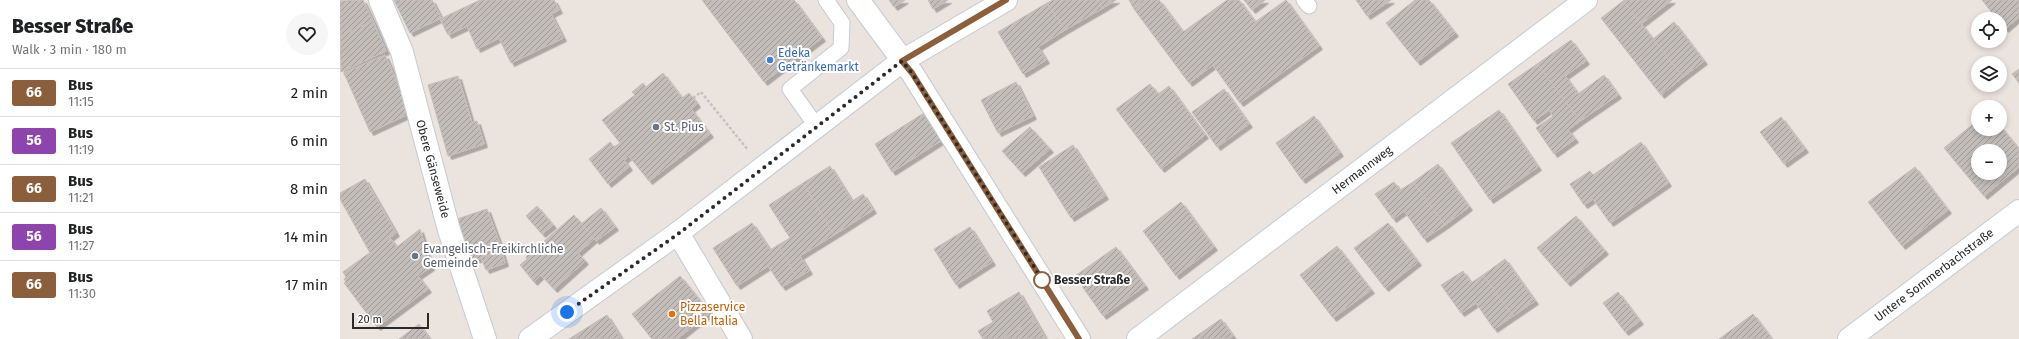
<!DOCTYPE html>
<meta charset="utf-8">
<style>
body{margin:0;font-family:"Fira Sans",sans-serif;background:#f6f6f6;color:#202124;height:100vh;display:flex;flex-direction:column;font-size:15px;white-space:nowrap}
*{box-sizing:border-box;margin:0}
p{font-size:13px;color:#757577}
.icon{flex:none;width:22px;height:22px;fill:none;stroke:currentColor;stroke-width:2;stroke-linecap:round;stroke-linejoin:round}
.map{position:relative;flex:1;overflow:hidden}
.side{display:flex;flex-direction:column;background:#fff;width:340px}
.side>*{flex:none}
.badge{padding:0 8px;border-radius:3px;font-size:14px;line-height:26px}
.buttons{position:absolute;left:1631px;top:12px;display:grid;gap:8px}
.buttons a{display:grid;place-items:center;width:36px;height:36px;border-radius:50%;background:#fff;box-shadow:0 2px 6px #0003;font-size:20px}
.scale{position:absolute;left:12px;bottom:10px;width:77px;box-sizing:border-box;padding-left:4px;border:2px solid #2a2a2a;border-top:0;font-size:11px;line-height:14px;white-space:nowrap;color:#2a2a2a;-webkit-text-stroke:3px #fff;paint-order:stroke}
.you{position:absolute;width:20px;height:20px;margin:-10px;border:3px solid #fff;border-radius:50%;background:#1a73e8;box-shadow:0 0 0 6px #1a73e833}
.map>.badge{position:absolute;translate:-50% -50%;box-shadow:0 0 0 2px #fff}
.round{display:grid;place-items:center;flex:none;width:42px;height:42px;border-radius:21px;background:#f6f6f6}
.headline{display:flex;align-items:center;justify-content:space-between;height:68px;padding:0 12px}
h1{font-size:19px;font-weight:800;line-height:30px}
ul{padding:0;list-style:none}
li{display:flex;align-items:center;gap:12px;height:48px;padding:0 12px;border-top:1px solid #e0e0e0}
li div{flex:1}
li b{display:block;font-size:15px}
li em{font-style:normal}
li .badge{min-width:44px;font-weight:700;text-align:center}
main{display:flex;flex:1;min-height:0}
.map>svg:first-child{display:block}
.building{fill:url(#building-hatch);stroke:#c6beb8;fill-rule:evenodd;filter:url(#shadow)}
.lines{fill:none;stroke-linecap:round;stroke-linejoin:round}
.lane-casing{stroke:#c5cbd2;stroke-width:17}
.street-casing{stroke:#c5cbd2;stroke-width:24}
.secondary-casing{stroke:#c5cbd2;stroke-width:24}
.path{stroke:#c3c3c3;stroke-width:2.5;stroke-dasharray:3 2;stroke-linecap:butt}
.lane{stroke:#fff;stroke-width:15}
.street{stroke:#fff;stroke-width:22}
.secondary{stroke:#fff;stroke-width:22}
.line-casing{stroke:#fff;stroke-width:9}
.line{stroke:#8b5e3c;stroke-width:6}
.walk{stroke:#2a2a2a;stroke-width:4;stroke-dasharray:0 7.2}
.shop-dot{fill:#3f7fe0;stroke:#fff;stroke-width:1.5}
.worship-dot{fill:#6b7280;stroke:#fff;stroke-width:1.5}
.stop-dot{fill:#fff;stroke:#8b5e3c;stroke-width:2}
.food-dot{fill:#e8710a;stroke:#fff;stroke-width:1.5}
.labels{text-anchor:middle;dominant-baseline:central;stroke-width:4;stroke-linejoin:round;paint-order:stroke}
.shop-label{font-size:12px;fill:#366cbe;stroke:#fff;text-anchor:start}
.worship-label{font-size:12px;fill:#5b616d;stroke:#fff;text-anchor:start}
.street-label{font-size:12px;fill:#2a2a2a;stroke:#fff}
.stop-label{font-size:12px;font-weight:bold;fill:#2a2a2a;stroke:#fff;text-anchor:start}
.food-label{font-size:12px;fill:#c56008;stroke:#fff;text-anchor:start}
</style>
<main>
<section class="side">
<div class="headline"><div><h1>Besser Straße</h1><p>Walk · 3 min · 180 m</p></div><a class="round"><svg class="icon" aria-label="heart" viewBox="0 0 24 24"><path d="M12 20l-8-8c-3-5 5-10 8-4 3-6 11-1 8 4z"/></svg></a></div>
<ul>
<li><span class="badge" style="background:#8b5e3c;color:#fff">66</span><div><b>Bus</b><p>11:15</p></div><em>2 min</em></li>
<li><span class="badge" style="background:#8e44ad;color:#fff">56</span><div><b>Bus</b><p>11:19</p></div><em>6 min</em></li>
<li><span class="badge" style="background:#8b5e3c;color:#fff">66</span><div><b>Bus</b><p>11:21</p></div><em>8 min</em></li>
<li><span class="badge" style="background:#8e44ad;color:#fff">56</span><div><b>Bus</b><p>11:27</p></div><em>14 min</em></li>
<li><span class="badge" style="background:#8b5e3c;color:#fff">66</span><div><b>Bus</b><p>11:30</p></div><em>17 min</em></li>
</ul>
</section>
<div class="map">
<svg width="1679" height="339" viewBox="0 0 1679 339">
<defs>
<pattern id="building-hatch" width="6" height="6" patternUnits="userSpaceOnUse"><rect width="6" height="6" fill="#c3bdba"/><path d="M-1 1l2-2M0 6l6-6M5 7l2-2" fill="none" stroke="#9f9a97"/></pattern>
<filter id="shadow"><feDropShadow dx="3.5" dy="3.5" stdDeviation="0" flood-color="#0004"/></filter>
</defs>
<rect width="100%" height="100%" fill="#ebe3de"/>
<g class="building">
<path d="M23,0L33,21L0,36V1Z"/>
<path d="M54,0H92L101,18L70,33Z"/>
<path d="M140,0H214L219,10L211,14L223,38L171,63L159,38L137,49L127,26L108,35L100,19Z"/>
<path d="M362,0H454L482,38L424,82Z"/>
<path d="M549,0H565L554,7Z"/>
<path d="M588,0H608L593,9Z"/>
<path d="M713,0H757L763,8L725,30L707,3Z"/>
<path d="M757,0H776L763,8Z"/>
<path d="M789,0H806L794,9Z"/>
<path d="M806,0H819L843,32L887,0H899L915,22L946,0L979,46L900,103L873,65L849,83L794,9Z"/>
<path d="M904,0H925L912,10Z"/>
<path d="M1016,0H1051L1027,16Z"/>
<path d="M1075,0H1089L1115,33L1077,62L1046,23Z"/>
<path d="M1284,0H1332L1301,24L1283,1Z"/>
<path d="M1642,0H1679V17L1665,29L1660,22V19H1657Z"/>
<path d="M1283,1L1343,77L1321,95L1261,18Z"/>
<path d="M707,3L725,30L698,47L706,60L683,74L658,32Z"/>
<path d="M33,21L46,51L1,72L0,36Z"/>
<path d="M1334,22L1364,61L1343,77L1313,39Z"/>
<path d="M1231,40L1246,61L1225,76L1238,94L1264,75L1278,95L1240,121L1197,64Z"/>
<path d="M45,55L71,113L30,132L4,73Z"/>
<path d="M1197,64L1240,121L1228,130L1235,139L1214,154L1196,128L1213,116L1209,110L1194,121L1168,84Z"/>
<path d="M1679,69V83L1672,74Z"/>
<path d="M323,73L342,98L349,93L353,98L357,104L351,109L370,134L309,181L289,156L284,160L289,167L268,184L249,159L270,142L274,147L280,143L262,120L295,95L292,92L303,83L306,87Z"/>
<path d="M118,76L132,123L137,121L144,144L108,156L88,85Z"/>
<path d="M676,82L693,116L658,133L641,100Z"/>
<path d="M810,84L818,94L829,86L865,135L821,169L776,109Z"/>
<path d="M884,89L909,124L877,147L852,112Z"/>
<path d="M1159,110L1198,167L1150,200L1111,143Z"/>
<path d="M584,113L602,140L552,172L535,144Z"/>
<path d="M974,116L1000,153L962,180L936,143Z"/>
<path d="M1441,117L1465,149L1444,164L1420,132Z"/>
<path d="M1638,120V129H1660V126L1679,149V167L1644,196L1604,148ZM1638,151H1660V173H1638Z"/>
<path d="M690,127L710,149L682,173L662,151Z"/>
<path d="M1301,142L1328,183L1270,223L1253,199L1244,205L1230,184L1250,171L1253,175Z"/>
<path d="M733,145L765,196L731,218L699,167Z"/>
<path d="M1098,164L1129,207L1105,225L1073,182Z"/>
<path d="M490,166L512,201L523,194L533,210L494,235L463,183Z"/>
<path d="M1575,167L1608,210L1562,246L1528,202Z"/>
<path d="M25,179L56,233L30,253L0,199V193Z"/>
<path d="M1054,182L1060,190L1073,182L1105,225L1084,239L1064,211L1053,219L1035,194Z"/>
<path d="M463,183L494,235L460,256L469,271L457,278L438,245L450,238L429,205Z"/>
<path d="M841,202L874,247L836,276L803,231Z"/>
<path d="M197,206L213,225L202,234L186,216Z"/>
<path d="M261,208L275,227L256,241L241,224Z"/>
<path d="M147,209L162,250L132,261L117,219Z"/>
<path d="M234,215L254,239L238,253L245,261L214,289L201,275L194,282L180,265L187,259L186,257Z"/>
<path d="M1236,216L1265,251L1227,283L1197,248Z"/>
<path d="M412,223L430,250L438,245L457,278L442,287L428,266L397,286L373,248Z"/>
<path d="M1048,223L1078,262L1045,288L1014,248Z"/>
<path d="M630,227L652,262L616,285L594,249Z"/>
<path d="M80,229L91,267L78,276L88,289L37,327L4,283L6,282L4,279L6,277L3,272L50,238L57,247Z"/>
<path d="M997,246L1031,290L993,318L960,275Z"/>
<path d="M776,247L805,286L763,316L735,276Z"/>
<path d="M161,250L165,263L146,270L141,258Z"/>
<path d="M1165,259L1195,301L1173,316L1143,275Z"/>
<path d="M1123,271L1131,283L1143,275L1173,316L1154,329L1136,303L1121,313L1101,285Z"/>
<path d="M340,276L370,313L337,339H312L292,314Z"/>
<path d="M679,292L695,320L661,339H643L638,331L653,322L647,311Z"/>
<path d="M1278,292L1300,321L1285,332L1263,303Z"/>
<path d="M1413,314L1432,339H1379Z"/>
<path d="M267,315L282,339H229Z"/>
<path d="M881,319L893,336L888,339H852Z"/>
<path d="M695,320L706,339H661Z"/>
<path d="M79,324L90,339H59Z"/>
</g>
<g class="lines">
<defs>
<g id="lane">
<path d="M964,0L969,6"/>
<path d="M477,127L450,89L501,48L502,23L486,0"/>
</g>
<g id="street">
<path d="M40,0L62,52L109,230L145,339"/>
<path d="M338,233L401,339"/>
<path d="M798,339L1246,0"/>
<path d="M1509,339L1679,211"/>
</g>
<g id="secondary">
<path d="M518,0L572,73L739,339"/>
<path d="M190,339L338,233L562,61L666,0"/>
</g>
</defs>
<use href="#lane" class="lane-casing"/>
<use href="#street" class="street-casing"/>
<use href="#secondary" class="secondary-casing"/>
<path class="path" d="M353,98L361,92L408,150"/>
<use href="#lane" class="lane"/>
<use href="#street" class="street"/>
<use href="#secondary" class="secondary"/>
</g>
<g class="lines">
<defs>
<path id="line" d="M666,0L562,61L572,73L739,339"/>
</defs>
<use href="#line" class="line-casing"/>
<use href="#line" class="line"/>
<path class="walk" d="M227,312L338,234L562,61L572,73L706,286L702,280"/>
</g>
<circle class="shop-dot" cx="430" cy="60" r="4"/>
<g class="worship-dot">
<circle cx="316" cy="127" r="4"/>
<circle cx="75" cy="256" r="4"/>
</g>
<circle class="stop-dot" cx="702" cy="280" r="8"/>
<circle class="food-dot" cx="332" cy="314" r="4"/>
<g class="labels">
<g class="shop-label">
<text x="438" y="53">Edeka<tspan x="438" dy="14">Getränkemarkt</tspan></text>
</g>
<g class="worship-label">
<text x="324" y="127">St. Pius</text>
<text x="83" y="249">Evangelisch-Freikirchliche<tspan x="83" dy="14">Gemeinde</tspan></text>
</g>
<g class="street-label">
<text transform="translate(93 169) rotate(75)">Obere Gänseweide</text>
<text transform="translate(1022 170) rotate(-37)">Hermannweg</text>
<text transform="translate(1594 275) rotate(-37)">Untere Sommerbachstraße</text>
</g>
<g class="stop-label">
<text x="714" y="280">Besser Straße</text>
</g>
<g class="food-label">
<text x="340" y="307">Pizzaservice<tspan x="340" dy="14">Bella Italia</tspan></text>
</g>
</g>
</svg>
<div class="buttons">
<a><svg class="icon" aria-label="locate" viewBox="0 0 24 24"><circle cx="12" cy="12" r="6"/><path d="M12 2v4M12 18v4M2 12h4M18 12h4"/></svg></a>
<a><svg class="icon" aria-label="layers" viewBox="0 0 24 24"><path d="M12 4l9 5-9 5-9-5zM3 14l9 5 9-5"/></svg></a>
<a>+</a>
<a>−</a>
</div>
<div class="scale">20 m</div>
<div class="you" style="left:227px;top:312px"></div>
</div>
</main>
